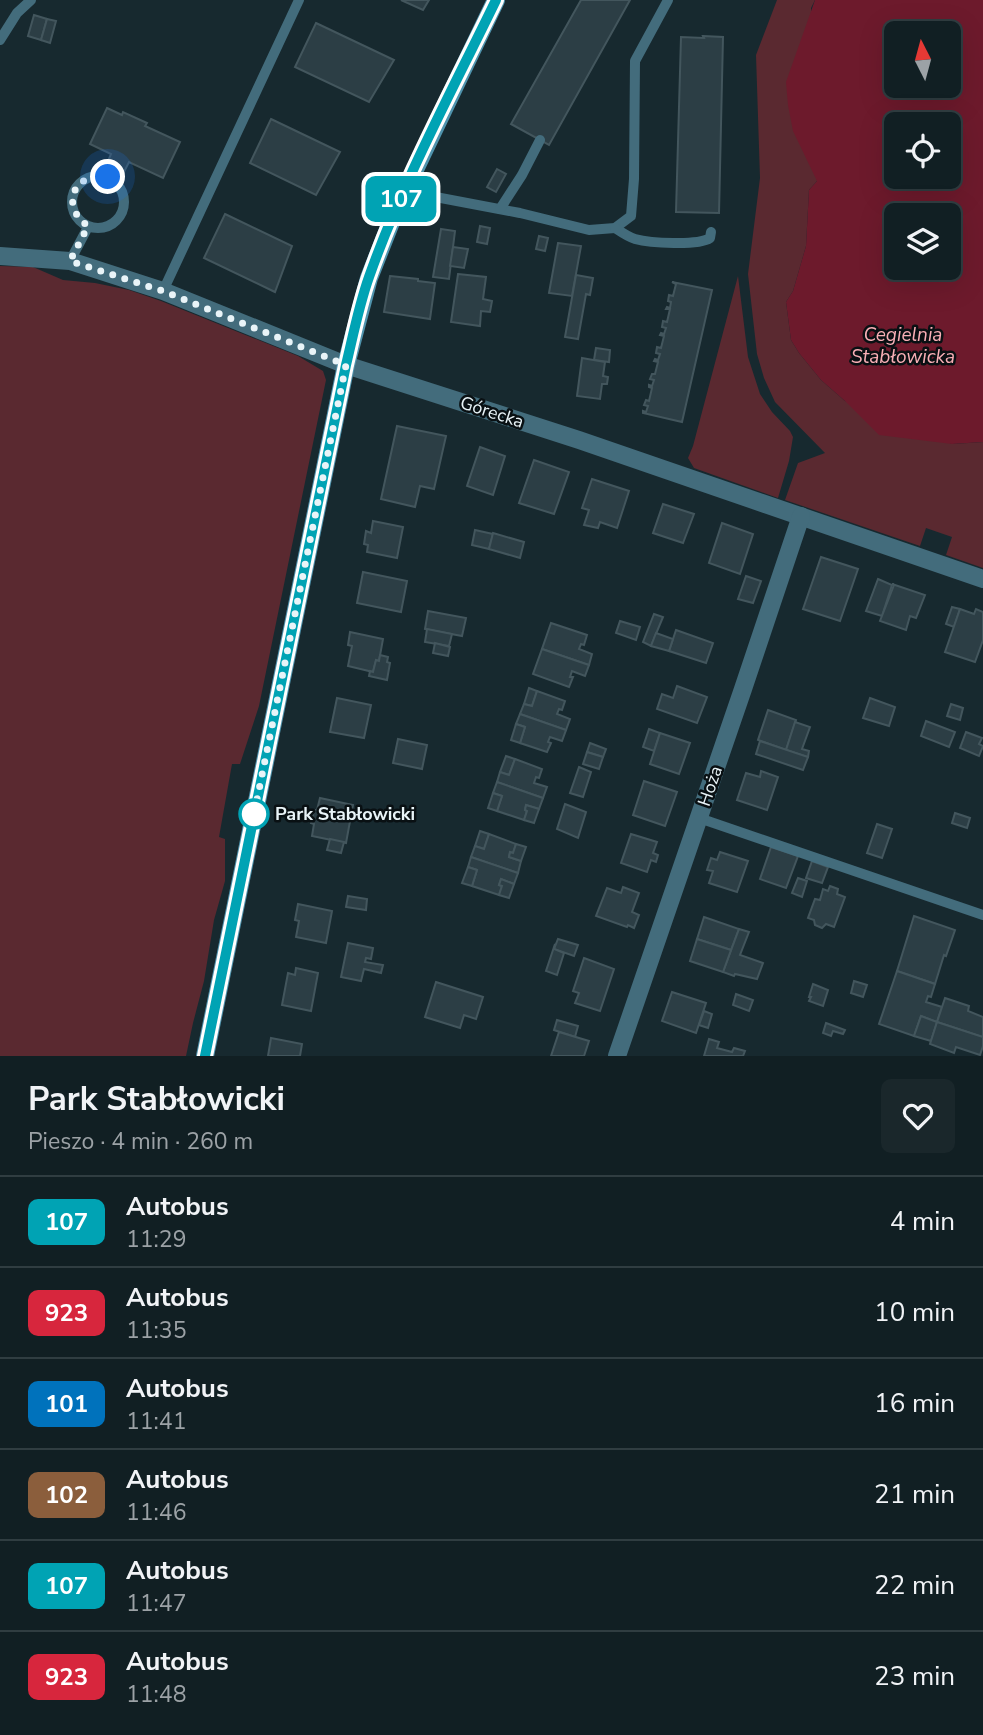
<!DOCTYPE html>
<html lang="pl">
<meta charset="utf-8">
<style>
body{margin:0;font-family:"Nunito Sans",sans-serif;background:#1a272b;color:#f1f3f6;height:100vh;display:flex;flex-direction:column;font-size:26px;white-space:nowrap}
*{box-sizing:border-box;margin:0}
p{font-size:23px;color:#9ca2a6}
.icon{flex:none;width:38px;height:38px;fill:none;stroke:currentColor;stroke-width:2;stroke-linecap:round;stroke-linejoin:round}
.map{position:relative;height:1056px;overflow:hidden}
.sheet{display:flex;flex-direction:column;background:#111f23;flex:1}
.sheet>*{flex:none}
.badge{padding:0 14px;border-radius:10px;font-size:24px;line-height:46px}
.needle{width:46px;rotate:354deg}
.fabs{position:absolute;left:884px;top:21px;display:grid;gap:14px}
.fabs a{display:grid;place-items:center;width:77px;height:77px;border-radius:10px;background:#111f23;box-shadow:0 7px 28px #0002,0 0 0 2px #303d41;font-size:35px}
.you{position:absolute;width:35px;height:35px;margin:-18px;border:5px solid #fff;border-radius:50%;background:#1a73e8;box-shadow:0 0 0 10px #1a73e833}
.map>.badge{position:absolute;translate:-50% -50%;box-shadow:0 0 0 4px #fff}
.round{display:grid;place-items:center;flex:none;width:74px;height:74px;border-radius:10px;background:#1a272b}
.overview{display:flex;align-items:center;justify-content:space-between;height:119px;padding:0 28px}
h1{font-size:33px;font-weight:700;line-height:52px}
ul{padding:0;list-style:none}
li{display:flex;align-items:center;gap:21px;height:91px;padding:0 28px;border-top:2px solid #303d41}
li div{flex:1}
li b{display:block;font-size:26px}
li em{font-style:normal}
li .badge{min-width:77px;font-weight:700;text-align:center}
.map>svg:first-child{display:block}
.green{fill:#5a2930}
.water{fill:#6d1a2c;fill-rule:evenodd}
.building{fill:#2c3e45;stroke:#43565d;stroke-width:2}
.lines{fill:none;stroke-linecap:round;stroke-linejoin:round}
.lane{stroke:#436c7c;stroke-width:10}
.street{stroke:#436c7c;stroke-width:18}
.secondary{stroke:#4f93ad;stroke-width:18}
.line-casing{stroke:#fff;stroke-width:16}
.line{stroke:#00a3b4;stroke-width:10}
.walk{stroke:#e9f4f8;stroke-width:7;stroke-dasharray:0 12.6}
.stop-dot{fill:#fff;stroke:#00a3b4;stroke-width:3.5}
.labels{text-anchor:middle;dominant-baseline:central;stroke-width:5;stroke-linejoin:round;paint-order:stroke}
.street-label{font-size:18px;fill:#e9f4f8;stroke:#091013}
.stop-label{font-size:18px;font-weight:bold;fill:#e9f4f8;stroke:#091013;text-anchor:start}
.water-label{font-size:19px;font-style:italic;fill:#f9afb6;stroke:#091013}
</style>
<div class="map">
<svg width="983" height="1056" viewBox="0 0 983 1056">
<rect width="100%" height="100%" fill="#17292f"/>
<g class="green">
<path d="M777,0H815L811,8L817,181L809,190L806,246L793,291L786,302L791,340L799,353L821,380L845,401L952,444L983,442V568L946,555L952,537L926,528L920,546L785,500L798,463L825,453L775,402L764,378L757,354L748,274L760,178L756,55Z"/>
<path d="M0,266L33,267L63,280L95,283L129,290L161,301L298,356L323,371L326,380L259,706L240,764H232L219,837L225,839V881L214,920L204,981L193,1023L186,1056H0Z"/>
<path d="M738,276L748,357L760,394L772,412L790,431L793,437L789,461L778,498L694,468L688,458L693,446Z"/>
</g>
<path class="water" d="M815,0H983V442L952,444L879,435L845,401L821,380L799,353L791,340L786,302L793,291L806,246L809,190L817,181L793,131L788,105L786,82ZM896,33H948V86H896ZM896,124H948V177H896ZM896,215H948V268H896Z"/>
<g class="building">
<path d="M401,0H429L423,10Z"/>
<path d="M581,0H630L549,145L511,124Z"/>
<path d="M34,15L47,19L41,40L28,36Z"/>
<path d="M47,19L56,21L50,43L41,40Z"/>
<path d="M316,23L394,60L369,102L295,67Z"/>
<path d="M703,36L723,37L719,213L676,212L681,37L704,38Z"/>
<path d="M107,108L122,115L123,112L147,123L145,126L180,142L163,178L129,162L123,174L106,166L111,154L90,144Z"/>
<path d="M271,119L340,152L316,195L250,163Z"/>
<path d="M497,169L506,174L496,192L487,187Z"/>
<path d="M225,214L292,246L275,292L204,258Z"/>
<path d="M480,226L490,228L487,244L477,242Z"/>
<path d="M441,229L455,231L449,279L433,277Z"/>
<path d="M539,236L548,238L545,251L536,249Z"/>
<path d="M558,243L581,246L572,296L549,293Z"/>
<path d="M453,247L468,249L464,268L450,266Z"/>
<path d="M458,274L486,277L483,299L492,301L490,312L481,311L480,326L451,322Z"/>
<path d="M576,275L593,278L590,295L586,294L578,339L565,337Z"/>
<path d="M390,276L418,279V281L435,283L430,319L384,312Z"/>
<path d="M672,282L712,290L682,422L643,413V411L646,412L648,406L644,405L646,400L649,401L652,388L649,387V385L652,386L654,380L650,379L652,374H655L658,362L654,361L655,359L658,360L660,354L656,353L657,347L661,348L664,336L660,335L661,333L664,334L666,328L662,327L663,321L667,322L670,309H666L667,307L670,308L671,302L668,301L669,295L673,296L676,284Z"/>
<path d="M596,348L610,350L609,362L594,360Z"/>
<path d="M582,358L605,362L603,376L608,377L607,384H602L600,399L577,396Z"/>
<path d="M397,426L446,436L434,489L420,486L415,507L381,499Z"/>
<path d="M480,447L505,456L493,495L467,486Z"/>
<path d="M534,460L569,472L554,514L519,503Z"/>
<path d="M592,479L629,491L617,528L600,522L598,528L584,525L589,510L582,508Z"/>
<path d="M663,504L694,514L683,543L653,533Z"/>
<path d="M373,521L403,527L397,558L367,552L368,545L364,544L366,531L371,533Z"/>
<path d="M722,523L753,534L740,574L709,563Z"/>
<path d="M475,530L493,534L489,549L472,545Z"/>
<path d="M493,533L524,542L520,558L489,549Z"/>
<path d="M821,557L858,569L840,621L803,609Z"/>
<path d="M363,572L407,581L401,612L357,603Z"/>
<path d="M746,576L761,581L753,603L738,599Z"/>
<path d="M878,579L892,585L882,616L866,611Z"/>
<path d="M892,584L925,595L916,618L910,616L906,630L880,621L894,585Z"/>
<path d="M952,607L960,609L954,627L946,624Z"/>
<path d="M960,609L974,614L976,609L983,612V640L975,662L945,652Z"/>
<path d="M428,611L466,618L462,636L425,629Z"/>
<path d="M654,614L663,617L651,646L643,642Z"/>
<path d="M620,621L640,627L636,640L616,633Z"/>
<path d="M551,623L587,635L584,645L581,644L579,649L592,654L589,665L542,649Z"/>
<path d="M427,629L452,634L449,646L425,642Z"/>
<path d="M676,630L713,643L706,663L669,651Z"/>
<path d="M350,632L383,639L379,661L376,660L373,672L348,666L352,646L348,645Z"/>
<path d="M656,633L673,639L669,651L651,646Z"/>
<path d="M435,643L450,647L448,656L433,653Z"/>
<path d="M542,649L589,665L585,676L572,671L570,677H573L569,687L533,674Z"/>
<path d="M380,655L388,657L387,662L390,663L387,680L369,676L370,671L373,672L376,660L379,661Z"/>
<path d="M677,686L707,697L697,723L657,709L662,694L673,698Z"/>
<path d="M529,688L537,691L532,706L524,704Z"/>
<path d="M537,691L565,701L562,710L559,709L557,714L570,719L566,730L520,714L524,704L532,706Z"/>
<path d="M337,698L371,705L364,738L330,732Z"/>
<path d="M870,698L895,707L889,726L863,718Z"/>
<path d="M951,704L963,708L960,720L947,716Z"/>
<path d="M768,710L796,720L786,750L758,740Z"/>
<path d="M520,714L566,730L562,741L550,737L548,742L551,743L547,752L520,743L525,727L516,724Z"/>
<path d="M926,721L955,732L949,747L921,736Z"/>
<path d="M795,722L810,727L802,749L809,751L808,757L786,750Z"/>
<path d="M516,724L525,727L520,743L511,740Z"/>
<path d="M649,729L660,733L654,751L643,747Z"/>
<path d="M966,732L982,738L979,744L983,746L979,756L960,748Z"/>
<path d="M660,733L690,743L679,774L650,764Z"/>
<path d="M398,739L427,745L422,769L393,763Z"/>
<path d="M760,741L808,757L803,770L756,754Z"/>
<path d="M590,743L606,749L603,757L587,752Z"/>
<path d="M587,752L603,757L599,769L583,764Z"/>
<path d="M506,756L515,759L509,775L500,772Z"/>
<path d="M515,759L542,769L539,778L536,777L534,783L547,787L543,798L497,782L500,772L509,775Z"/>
<path d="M579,767L591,772L583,797L570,793Z"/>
<path d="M761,771L778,777L767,810L737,800L746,773L760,777Z"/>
<path d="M644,781L677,792L665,826L633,815Z"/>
<path d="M497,782L543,798L539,809L526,805L525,810L527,811L524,820L497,811L502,796L493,793Z"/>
<path d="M493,793L502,796L497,811L488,808Z"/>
<path d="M320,798L353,805L346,843L312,836L314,824L311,823L314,810H317Z"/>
<path d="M565,804L586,812L578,838L557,829Z"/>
<path d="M526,805L539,809L534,823L524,820L527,811L525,810Z"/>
<path d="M955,813L970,818L967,828L952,823Z"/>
<path d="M877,824L892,829L882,858L867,853Z"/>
<path d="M480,831L489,834L484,849L475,846Z"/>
<path d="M489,834L516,844L513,853L510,852L509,857L521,861L518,873L471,857L475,846L484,849Z"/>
<path d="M631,834L657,842L653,853L658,855L656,862L651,860L647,872L621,863Z"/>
<path d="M330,839L344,842L341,853L327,850Z"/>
<path d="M516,844L526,847L521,861L509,857L510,852L513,853Z"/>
<path d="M771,847L798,856L786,888L760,879Z"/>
<path d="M720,852L748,861L737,892L709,883L713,871L707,870L711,858L717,860Z"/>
<path d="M471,857L518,873L514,884L501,879L499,885L502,886L499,895L472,886L477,870L468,867Z"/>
<path d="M812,861L828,867L822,883L806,878Z"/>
<path d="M468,867L477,870L472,886L462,883Z"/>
<path d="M798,878L807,881L802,897L792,893Z"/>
<path d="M501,879L514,884L509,898L499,895L502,886L499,885Z"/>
<path d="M830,886L838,889L837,894L845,897L834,927L826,924L822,928L815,925L814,920L808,918L815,899L820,900L823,889L828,891Z"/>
<path d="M623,887L639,893L632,912L639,915L634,928L628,925L627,927L596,916L607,888L621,893Z"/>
<path d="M348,896L367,899L366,910L346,907Z"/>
<path d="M298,904L332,911L326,943L296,937L299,921L295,920Z"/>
<path d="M914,916L955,930L946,956L944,955L935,984L897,971Z"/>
<path d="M704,917L739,929L731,950L697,939Z"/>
<path d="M739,929L749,932L740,955L763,963L757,979L735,974L734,976L723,972Z"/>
<path d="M558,939L578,945L574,956L554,949Z"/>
<path d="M697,939L731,950L723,972L690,961Z"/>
<path d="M348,943L373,948L371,959L366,958L365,962L383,965L381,973L364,969L361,981L341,977Z"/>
<path d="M555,944L554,949L564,953L557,975L546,971Z"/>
<path d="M584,958L614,969L600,1011L575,1003L579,993L573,991Z"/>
<path d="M296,968L318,973L311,1011L282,1005L288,973L295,975Z"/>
<path d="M897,971L935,984L931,997L928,996L926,1002L942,1007L937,1022L921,1016L914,1036L879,1024Z"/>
<path d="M854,981L867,985L863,997L851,993Z"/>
<path d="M436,982L483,997L476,1019L464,1015L460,1028L425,1017Z"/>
<path d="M813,984L828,990L823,1006L809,1001L811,997H809Z"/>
<path d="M672,992L706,1003L696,1033L662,1021Z"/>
<path d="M736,994L753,1000L749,1011L733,1005Z"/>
<path d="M945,998L969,1006L968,1011L983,1017V1037L937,1022Z"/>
<path d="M704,1011L712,1014L708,1028L699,1025Z"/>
<path d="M921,1016L937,1022L931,1041L914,1036Z"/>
<path d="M557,1020L578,1026L575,1037L554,1030Z"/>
<path d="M937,1022L983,1037V1046L980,1055L956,1047L954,1053L930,1044Z"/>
<path d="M826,1023L845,1030L843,1034L833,1031L831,1036L823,1033Z"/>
<path d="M559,1032L589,1041L584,1056H551Z"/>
<path d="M271,1038L302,1044L300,1056H268Z"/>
<path d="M709,1039L719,1042L717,1048L732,1052L734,1048L745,1051L743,1056H704Z"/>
</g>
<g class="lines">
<g class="lane">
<path d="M0,40L17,13L31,0"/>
<circle cx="98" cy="202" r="26"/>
<path d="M404,191L520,213L589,230L615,228L631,216L634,179L635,61L668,0"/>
<path d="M500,209L522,175L540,140"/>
<path d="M615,228C621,232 628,237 635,239C650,243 698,246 710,238L711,232"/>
<path d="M70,261L88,227"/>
<path d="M163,291L299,0"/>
<path d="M699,818L983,915"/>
</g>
<g class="street">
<path d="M0,256L70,261L163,291L346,365L579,440L983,579"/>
<path d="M617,1056L743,689L801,516"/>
</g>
<path class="secondary" d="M205,1056L346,365L369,278L397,207L496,0"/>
</g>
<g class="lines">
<defs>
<path id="line" d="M205,1056L346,365C353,336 359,305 369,277C403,181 452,91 496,0"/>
</defs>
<use href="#line" class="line-casing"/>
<use href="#line" class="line"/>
<path class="walk" d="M108,177C74,171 59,206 88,226L70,261L163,291L346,365L253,819L254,814"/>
</g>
<circle class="stop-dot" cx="254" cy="814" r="14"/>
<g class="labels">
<g class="street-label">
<text transform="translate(492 412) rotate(18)">Górecka</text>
<text transform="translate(710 786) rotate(-71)">Hoża</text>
</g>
<g class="stop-label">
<text x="275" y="814">Park Stabłowicki</text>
</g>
<g class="water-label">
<text x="903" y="335">Cegielnia<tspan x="903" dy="22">Stabłowicka</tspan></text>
</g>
</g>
</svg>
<div class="fabs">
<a><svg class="needle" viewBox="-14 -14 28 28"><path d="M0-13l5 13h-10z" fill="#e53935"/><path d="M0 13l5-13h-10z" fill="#9ca2a6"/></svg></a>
<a><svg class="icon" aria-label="locate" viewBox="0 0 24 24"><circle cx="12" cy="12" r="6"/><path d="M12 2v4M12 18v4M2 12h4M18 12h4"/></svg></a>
<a><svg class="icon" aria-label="layers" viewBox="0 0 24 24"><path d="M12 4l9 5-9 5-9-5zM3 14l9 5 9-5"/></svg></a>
</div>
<div class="you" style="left:108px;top:177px"></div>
<b class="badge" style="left:401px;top:199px;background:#00a3b4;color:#fff">107</b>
</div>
<section class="sheet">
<div class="overview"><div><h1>Park Stabłowicki</h1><p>Pieszo · 4 min · 260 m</p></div><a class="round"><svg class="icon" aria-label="heart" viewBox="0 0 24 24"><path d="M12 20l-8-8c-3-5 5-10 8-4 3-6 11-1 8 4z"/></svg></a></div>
<ul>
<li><span class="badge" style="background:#00a3b4;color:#fff">107</span><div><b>Autobus</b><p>11:29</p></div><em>4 min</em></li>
<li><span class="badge" style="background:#d7263d;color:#fff">923</span><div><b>Autobus</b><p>11:35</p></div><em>10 min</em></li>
<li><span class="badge" style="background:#0072bc;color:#fff">101</span><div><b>Autobus</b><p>11:41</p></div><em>16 min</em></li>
<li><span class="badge" style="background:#8b5e3c;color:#fff">102</span><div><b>Autobus</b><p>11:46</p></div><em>21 min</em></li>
<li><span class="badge" style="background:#00a3b4;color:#fff">107</span><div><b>Autobus</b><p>11:47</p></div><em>22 min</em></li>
<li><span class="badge" style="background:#d7263d;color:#fff">923</span><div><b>Autobus</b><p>11:48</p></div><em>23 min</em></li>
</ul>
</section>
